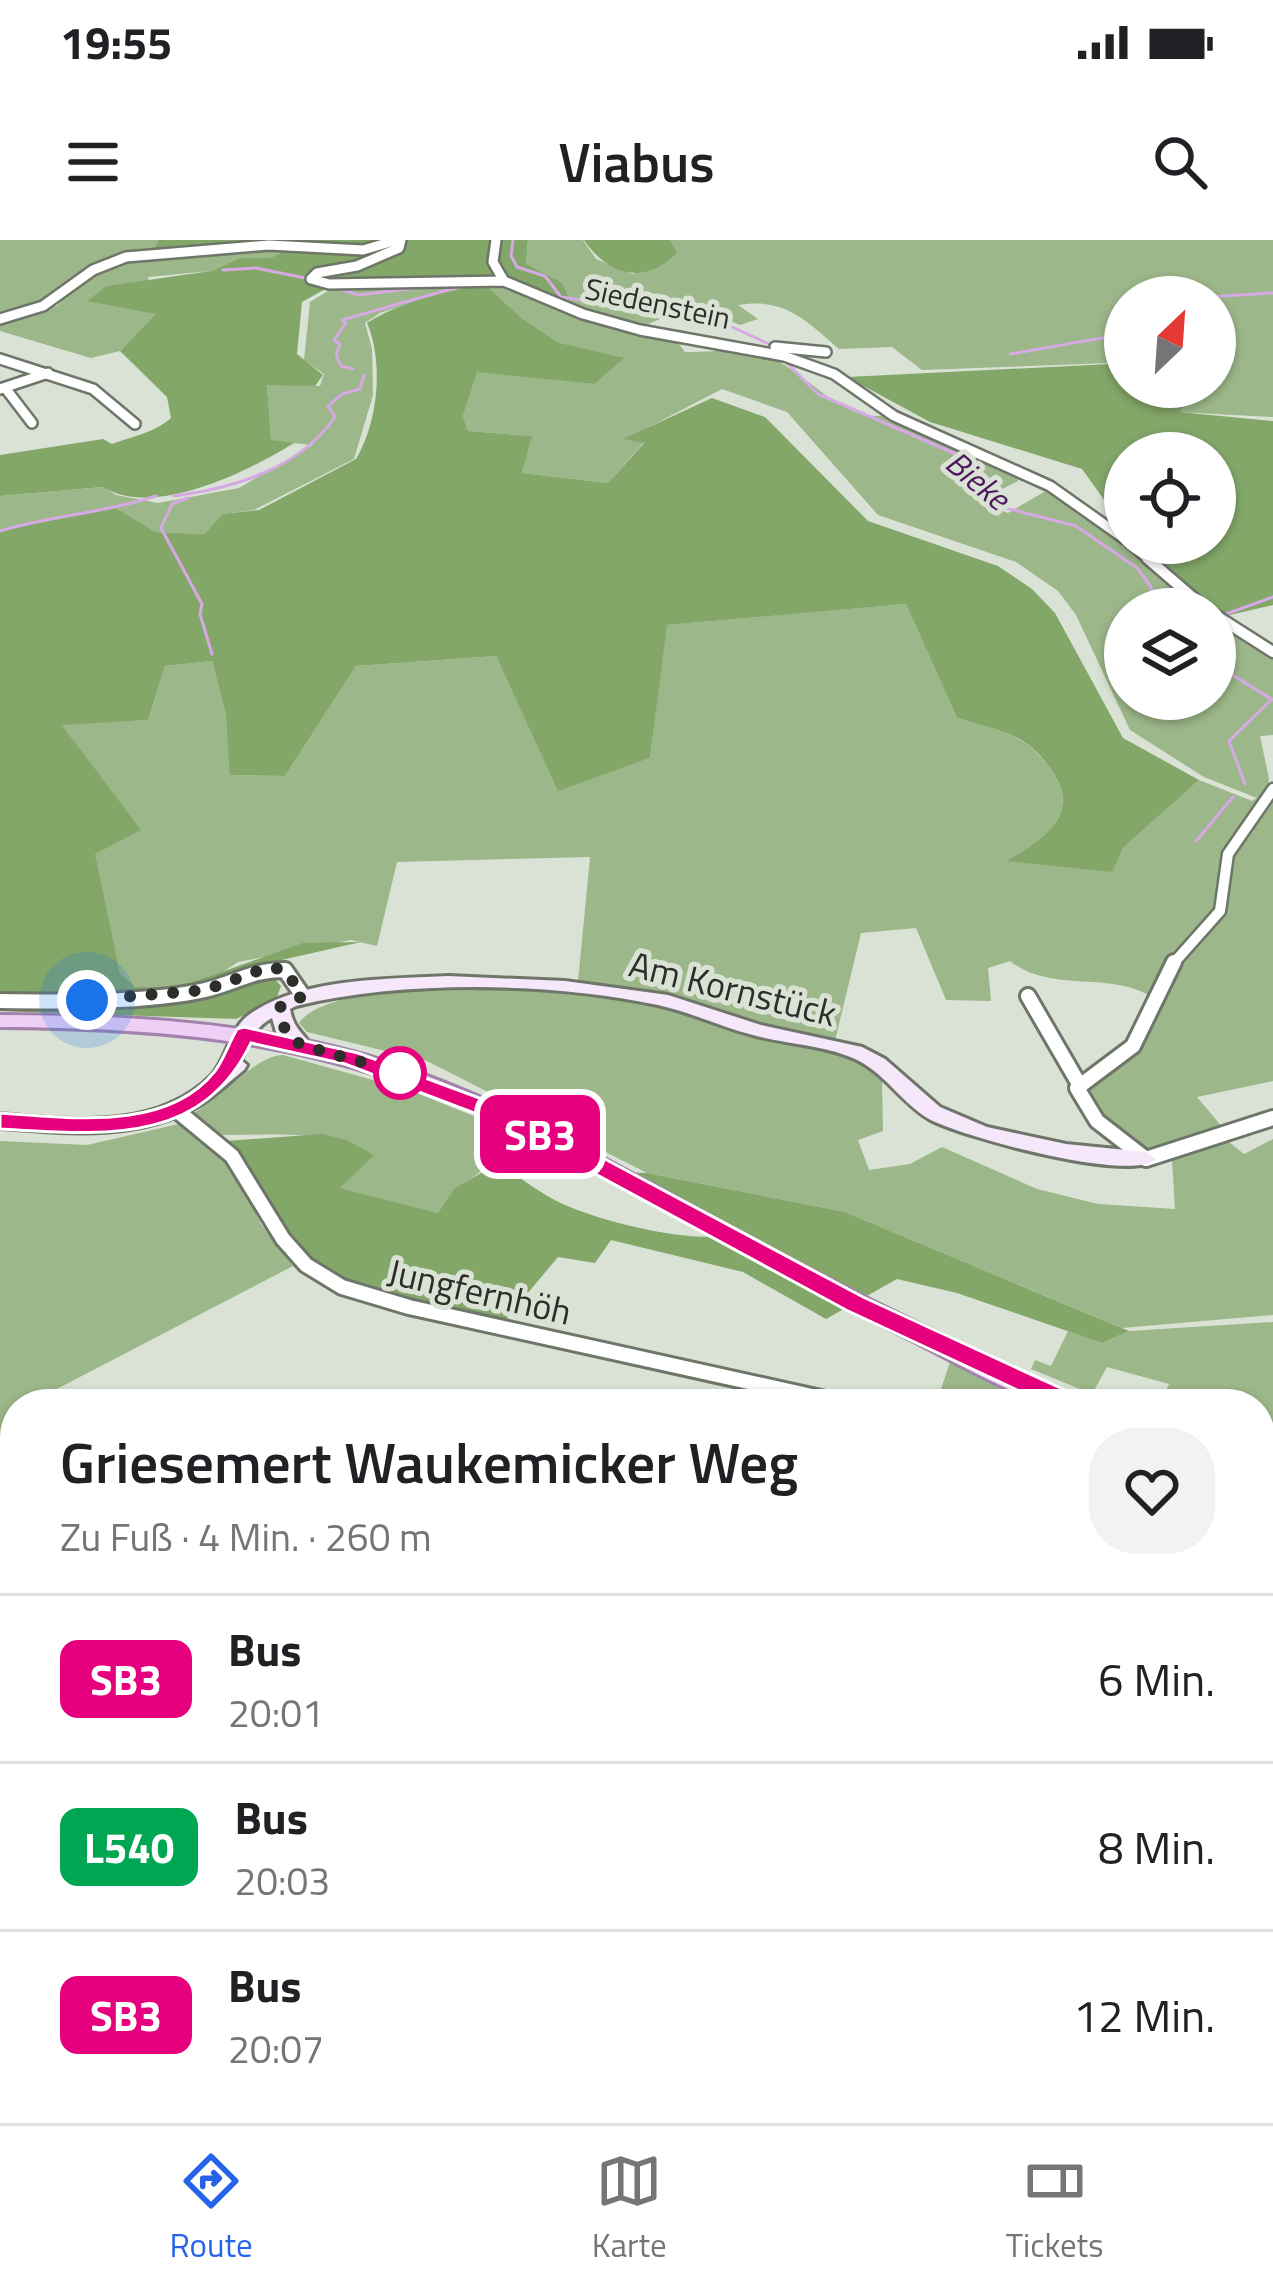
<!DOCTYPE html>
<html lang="de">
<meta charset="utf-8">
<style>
body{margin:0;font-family:"Titillium Web",sans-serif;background:#f2f2f2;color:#202124;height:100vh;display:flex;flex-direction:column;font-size:45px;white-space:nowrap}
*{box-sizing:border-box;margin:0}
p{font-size:39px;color:#757577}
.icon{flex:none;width:66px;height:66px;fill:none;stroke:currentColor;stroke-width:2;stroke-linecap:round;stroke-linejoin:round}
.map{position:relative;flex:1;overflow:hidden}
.sheet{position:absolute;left:0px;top:1149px;width:1275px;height:735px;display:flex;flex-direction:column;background:#fff;border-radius:48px 48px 0 0;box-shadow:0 3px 9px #0004}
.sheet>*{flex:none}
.badge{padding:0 24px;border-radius:18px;font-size:42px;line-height:78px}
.needle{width:78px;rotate:25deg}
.tools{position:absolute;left:1104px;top:36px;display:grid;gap:24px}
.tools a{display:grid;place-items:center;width:132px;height:132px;border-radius:50%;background:#fff;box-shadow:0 3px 9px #0004;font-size:60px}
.you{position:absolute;width:60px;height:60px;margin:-30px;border:9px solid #fff;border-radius:50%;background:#1a73e8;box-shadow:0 0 0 18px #1a73e833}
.map>.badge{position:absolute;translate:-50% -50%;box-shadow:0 0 0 6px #fff}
.round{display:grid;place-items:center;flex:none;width:126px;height:126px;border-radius:48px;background:#f2f2f2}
.summary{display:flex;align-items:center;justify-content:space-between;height:204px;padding:0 60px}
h1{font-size:57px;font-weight:600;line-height:90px}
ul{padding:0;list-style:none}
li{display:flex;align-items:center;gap:36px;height:168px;padding:0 60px;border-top:3px solid #e0e0e0}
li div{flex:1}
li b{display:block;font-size:45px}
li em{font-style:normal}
li .badge{min-width:132px;font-weight:700;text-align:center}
.status{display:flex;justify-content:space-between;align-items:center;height:84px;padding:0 60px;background:#fff;direction:ltr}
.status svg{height:33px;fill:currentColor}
header{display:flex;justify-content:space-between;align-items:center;height:156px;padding:0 60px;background:#fff;font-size:54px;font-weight:600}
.tabs{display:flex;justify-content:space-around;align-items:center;height:168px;border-top:3px solid #e0e0e0;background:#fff;font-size:33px;color:#757577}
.tabs a{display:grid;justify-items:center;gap:6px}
.tabs .selected{color:#2563eb}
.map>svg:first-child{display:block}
.green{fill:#9cb789}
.forest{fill:#83a669}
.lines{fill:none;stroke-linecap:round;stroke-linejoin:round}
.stream-far1{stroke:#d6a9e4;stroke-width:3}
.stream{stroke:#d6a9e4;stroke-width:6}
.street-far3-casing{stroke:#6e7569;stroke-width:14}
.street-far2-casing{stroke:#6e7569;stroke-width:15}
.street-far1-casing{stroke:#6e7569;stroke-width:20}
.street-casing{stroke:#6e7569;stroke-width:24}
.secondary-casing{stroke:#6e7569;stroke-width:6}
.primary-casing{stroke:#a282ac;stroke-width:6}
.street-far3{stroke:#fff;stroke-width:9}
.street-far2{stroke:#fff;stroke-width:10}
.street-far1{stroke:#fff;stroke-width:14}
.street{stroke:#fff;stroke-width:18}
.secondary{fill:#f6e7fb;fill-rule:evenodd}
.primary{fill:#eed0f7;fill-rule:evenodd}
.line{fill:#e6007e;stroke:#fff;stroke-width:3}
.walk{stroke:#2b2e29;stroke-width:12;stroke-dasharray:0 21.6}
.stop-dot{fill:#fff;stroke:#e6007e;stroke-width:6}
.labels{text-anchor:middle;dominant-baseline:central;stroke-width:10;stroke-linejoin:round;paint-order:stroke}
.far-street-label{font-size:30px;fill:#2b2e29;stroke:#dae2d5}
.far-water-label{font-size:33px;font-style:italic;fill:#4f185e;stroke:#dae2d5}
.street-label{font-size:36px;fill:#2b2e29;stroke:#dae2d5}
</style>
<div class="status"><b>19:55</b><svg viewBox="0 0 49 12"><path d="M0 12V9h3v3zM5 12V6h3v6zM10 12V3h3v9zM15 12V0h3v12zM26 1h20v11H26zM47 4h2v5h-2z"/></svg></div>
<header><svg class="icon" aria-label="menu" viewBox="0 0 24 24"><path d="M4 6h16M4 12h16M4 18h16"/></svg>Viabus<svg class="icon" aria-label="search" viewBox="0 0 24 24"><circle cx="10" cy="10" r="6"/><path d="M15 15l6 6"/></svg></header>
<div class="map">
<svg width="1273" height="1883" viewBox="0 0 1273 1883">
<rect width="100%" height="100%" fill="#dae2d5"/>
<g class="green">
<path d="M0,0H159L160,1L153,11C108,18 48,60 0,78Z"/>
<path d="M528,0H583L596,19L633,34L677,12L670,0H1273V177L1178,172L1199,147H1215L1220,123L1215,122V57H1125V127L1108,123L922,130L892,107L839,109C806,80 784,57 738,65L758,79L740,85L676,59L664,63L672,74L641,87L557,61L526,24Z"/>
<path d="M276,6L282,13L272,18H240L211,31L148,37L157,74L120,111L91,118L0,91V81L57,66L82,40L119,20Z"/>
<path d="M502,43L559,68L674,97L685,112C714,113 741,105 769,117C805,131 844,184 885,175L1016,234L1018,241L989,256L995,268L1008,273L1051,248L1106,287L1197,369H1125V459H1215V383L1273,417V495L1260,496L1269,539L1266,553L1273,551V841L1197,857L1224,889L1149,913C1122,899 1089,880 1085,846L1146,803L1154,758C1110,730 1051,754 1010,721L988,728L991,761L946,760L916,688L861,693L834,805L892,830L882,842L883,891L858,900L869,930L910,924L942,907L1037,949L1098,964L1175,969L1172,920L1224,898L1244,914L1273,899V1075L1122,1088L845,972L647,933L427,821L307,792L299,783C332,737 520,750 577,752L590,617L397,622L377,706L351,700L238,722L215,737L179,747H136L120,733L94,614L140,590L61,484L148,480L165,426L212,421L226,476L231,535L285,536L356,426L496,416L558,550L650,518L666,385L906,364L957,478C977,484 1002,489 1020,500C1032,506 1040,516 1048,526C1083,570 1049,597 1009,620L1123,608L1199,540L1252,561L1257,558L1204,537L1130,490L1076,375L1058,351L1016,322L878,275L787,172L722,149L626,199L644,202L608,243L522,233L531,196L468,191L463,176L477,131L594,144L559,103L520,78L489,48Z"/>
<path d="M338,45L461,46L380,73L365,83L372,109L373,155L354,219L254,270L222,274L206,294L156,292L116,268L0,290V256L104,247L116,255L158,263L239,248L313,205L271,201L267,144L320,146L324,134L304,120L310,62Z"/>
<path d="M283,815L412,851L523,896C496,925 460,940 438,973L339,948L373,915C324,887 270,896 215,895L192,874C220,859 254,816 283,815Z"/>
<path d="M183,883L229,921L261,984L293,1026L28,1164H15L11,1173L15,1177V1302L0,1296V901L87,905Z"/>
<path d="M1273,1082V1220L1260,1216V1164H1160L1169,1144L1107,1127L1092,1154L1031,1129L1035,1120L1051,1126L1068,1091L1102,1103L1129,1091Z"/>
<path d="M951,1119L1056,1164H936Z"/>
<path d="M0,1333L10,1335L15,1387V1869H606L623,1883H0Z"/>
<path d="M1273,1561V1883H815L846,1869H1260V1568Z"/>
</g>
<g class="forest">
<path d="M159,0H528L526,24L562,43L569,58L557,61L495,33V37L336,43L302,62L297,114L323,135L315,146L267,145L271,200L294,203C249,231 154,279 103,247L0,256V215L103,199L112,204C133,196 154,193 171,178L167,157L120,111L156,74L87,61L107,46L211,31L240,18H271L281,13L273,3L153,11Z"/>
<path d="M584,0H670L677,12C647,46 608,36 584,0Z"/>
<path d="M502,43L490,49L521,78L559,103L624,118L594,144L477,132L463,176L468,191L532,196L522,233L608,243L644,203L623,199L712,158L765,177L868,281L998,326L1032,349L1055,373L1123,498L1199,540L1123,608L1112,632L1007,621C1046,598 1084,572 1049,527C1041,516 1033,507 1021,500C1003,489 978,485 957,478L906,364L667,385L650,518L558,551L496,416L356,426L285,536L230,535L226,476L212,421L165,426L148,480L62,485L141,590L95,614L120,733L136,747H179L303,703L361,702L264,724L259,736L273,737L281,746L276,760L236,779L0,771V290L116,268L156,292L205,294L222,274L259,270L356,219C378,183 384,122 367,83C403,60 460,46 502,43Z"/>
<path d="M1110,124L1125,127V147H1199L1179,172L1273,181V365L1221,377L1162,321L1176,317L1161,303H1215V213H1125V289L1082,229L930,182L847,137Z"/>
<path d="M322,894L347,900L374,915L340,948L438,973L454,949L498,923C521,938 544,957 570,967C609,983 682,1001 725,996L613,932L647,933L845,972L1129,1091L1102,1103L957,1053L897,1039L826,1079L743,1032L611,1000L595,1023L558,1017L496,1091C425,1076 355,1066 293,1026L305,1019L226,901Z"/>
<path d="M607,1869H845L815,1883H623Z"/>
</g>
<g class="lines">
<g class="stream-far1">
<path d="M513,0L511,16L517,27L545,36L561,57L608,64L673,60L769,104"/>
<path d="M223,30L256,28L305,38"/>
<path d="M336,48L358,55L434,46"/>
<path d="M1207,57L1273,53"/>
<path d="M1010,114L1125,94"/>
<path d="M783,119L818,154L956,214L1002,267L1076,286L1137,328L1151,347L1152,358L1146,369"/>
<path d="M353,129L341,126L336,115L340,104L334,100L346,83L342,80L458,47"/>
<path d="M174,256C234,248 299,229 335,177L328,166L342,154L360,149L364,135"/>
<path d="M188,258L172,264L161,288L202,364L200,374L212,414"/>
<path d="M0,291C52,275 105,273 156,256"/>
<path d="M1154,350L1185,369"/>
<path d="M1223,375L1273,357"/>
<path d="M1215,424L1273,460"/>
<path d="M1245,544L1229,501L1271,460"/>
<path d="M1196,601L1233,557"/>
</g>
<path class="stream" d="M510,1883L524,1869"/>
<defs>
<g id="street-far3">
<path d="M401,0L399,8L357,26L317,33L311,39L329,44L504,41L583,74L640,90L784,116L834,134L894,176L1050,246L1125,299"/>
<path d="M496,0L493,22L504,41"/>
<path d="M0,79L43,66L93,30L126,17L269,5L363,10L397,0"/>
<path d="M775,107L826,112"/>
<path d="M0,119L93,149L135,184"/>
<path d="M0,149L48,133"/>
<path d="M6,149L32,183"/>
<path d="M1130,303L1151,321"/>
</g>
<g id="street-far2">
<path d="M1147,318L1206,369"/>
<path d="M1215,375L1273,412"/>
<path d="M1172,725L1220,671L1228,614L1273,549"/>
</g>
<g id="street-far1">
<path d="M1174,722L1133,806L1077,848L1097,881L1146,919L1273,878"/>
<path d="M1028,756L1079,844"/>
<path d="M0,761C58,762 149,763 205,750C236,743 250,730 285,730L303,756"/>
<path d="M175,869L232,916L283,999L306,1025L342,1047L409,1067L848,1164"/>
</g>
<path id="street" d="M1260,1283L1273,1288"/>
<path id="secondary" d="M448,736L565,741L668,755L761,785L862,807L885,819L940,867L987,887L1066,904L1146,912L1156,919C1131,943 962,897 929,879C903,864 886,835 859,821C827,805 788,805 753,795C721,787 690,772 658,765C549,742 404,740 296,766L290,769C293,787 301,791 311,805L308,810H294L276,792L272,778C255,787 249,802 241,820L247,825L244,830C230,841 216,855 200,865C140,901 67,893 0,888V874C70,880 156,891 211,836C228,819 229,788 250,774C301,738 388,739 448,736Z"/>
<g id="primary">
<path d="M0,775C119,775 238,781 353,812C489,849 611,923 733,989C846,1050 961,1106 1078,1158L1082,1164C1070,1164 1056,1166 1045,1163C1007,1152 951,1120 914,1101C769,1031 633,944 487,877C324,802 178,788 0,787Z"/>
<path d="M1260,1229L1273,1233V1252L1260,1248Z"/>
</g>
</defs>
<use href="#street-far3" class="street-far3-casing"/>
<use href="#street-far2" class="street-far2-casing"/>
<use href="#street-far1" class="street-far1-casing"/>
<use href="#street" class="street-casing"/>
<use href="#secondary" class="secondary-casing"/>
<use href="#primary" class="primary-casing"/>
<use href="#street-far3" class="street-far3"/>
<use href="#street-far2" class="street-far2"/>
<use href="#street-far1" class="street-far1"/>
<use href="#street" class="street"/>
<use href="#secondary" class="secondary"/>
<use href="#primary" class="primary"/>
</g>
<path class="line" d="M244,787L358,813L517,872L863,1057L1080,1157L1084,1164L1080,1171H1062L846,1070L501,883L345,824L251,803C201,908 98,894 0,889V873C67,877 166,893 215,831C224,819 229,803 237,789Z"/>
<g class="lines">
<path class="walk" d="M87,760L205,750L269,727L285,730L303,756L280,767C280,786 287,794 301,805L400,833"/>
</g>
<circle class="stop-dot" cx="400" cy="833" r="24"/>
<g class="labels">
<g class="far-street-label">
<text transform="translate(658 63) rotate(12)">Siedenstein</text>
</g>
<g class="far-water-label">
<text transform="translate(978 240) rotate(40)">Bieke</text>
</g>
<g class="street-label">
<text transform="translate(733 748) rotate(14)">Am Kornstück</text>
<text transform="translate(480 1051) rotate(13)">Jungfernhöh</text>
</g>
</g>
</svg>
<div class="tools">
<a><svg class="needle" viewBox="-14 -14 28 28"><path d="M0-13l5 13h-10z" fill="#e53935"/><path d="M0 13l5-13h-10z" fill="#757577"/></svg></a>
<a><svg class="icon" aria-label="locate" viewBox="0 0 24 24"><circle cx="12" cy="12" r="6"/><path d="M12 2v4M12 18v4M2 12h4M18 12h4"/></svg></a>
<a><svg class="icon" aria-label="layers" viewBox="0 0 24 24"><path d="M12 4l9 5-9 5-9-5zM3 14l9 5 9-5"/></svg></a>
</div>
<div class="you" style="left:87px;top:760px"></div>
<b class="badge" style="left:540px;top:894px;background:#e6007e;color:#fff">SB3</b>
<section class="sheet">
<div class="summary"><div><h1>Griesemert Waukemicker Weg</h1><p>Zu Fuß · 4 Min. · 260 m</p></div><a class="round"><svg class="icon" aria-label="heart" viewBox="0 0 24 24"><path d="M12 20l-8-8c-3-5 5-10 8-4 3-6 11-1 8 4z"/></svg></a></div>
<ul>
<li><span class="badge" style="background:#e6007e;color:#fff">SB3</span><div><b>Bus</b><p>20:01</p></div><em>6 Min.</em></li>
<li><span class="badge" style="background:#00a651;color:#fff">L540</span><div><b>Bus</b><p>20:03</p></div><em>8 Min.</em></li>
<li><span class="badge" style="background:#e6007e;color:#fff">SB3</span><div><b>Bus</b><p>20:07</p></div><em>12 Min.</em></li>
</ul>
</section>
</div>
<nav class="tabs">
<a class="selected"><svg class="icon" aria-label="directions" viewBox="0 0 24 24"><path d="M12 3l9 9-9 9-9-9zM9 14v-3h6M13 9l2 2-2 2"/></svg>Route</a>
<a><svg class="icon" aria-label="map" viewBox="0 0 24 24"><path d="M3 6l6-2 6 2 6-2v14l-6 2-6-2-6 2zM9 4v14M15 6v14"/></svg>Karte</a>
<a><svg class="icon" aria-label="tickets" viewBox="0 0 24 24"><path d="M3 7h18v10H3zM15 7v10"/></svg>Tickets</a>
</nav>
